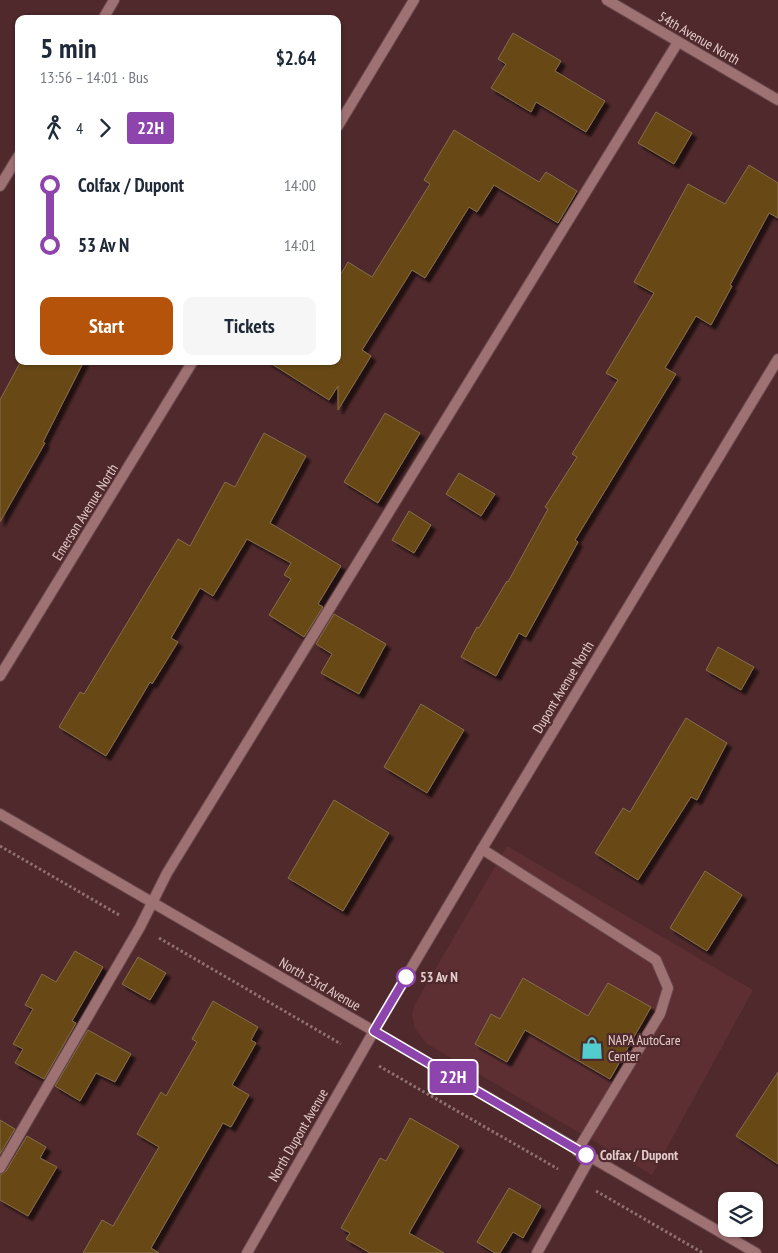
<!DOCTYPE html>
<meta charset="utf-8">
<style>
body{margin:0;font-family:"PT Sans Narrow",sans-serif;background:#f6f6f7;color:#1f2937;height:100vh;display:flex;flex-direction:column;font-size:19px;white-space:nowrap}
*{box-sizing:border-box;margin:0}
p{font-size:16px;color:#747a83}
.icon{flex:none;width:28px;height:28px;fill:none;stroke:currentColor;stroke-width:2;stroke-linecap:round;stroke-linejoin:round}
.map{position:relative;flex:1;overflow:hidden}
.side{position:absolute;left:15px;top:15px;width:326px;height:350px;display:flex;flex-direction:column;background:#fff;border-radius:10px;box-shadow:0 1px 4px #0004}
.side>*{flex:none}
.badge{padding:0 10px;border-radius:4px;font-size:18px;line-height:32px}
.fabs{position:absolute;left:718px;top:1192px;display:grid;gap:10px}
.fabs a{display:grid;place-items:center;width:45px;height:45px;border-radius:10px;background:#fff;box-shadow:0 1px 4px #0004;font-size:25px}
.map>.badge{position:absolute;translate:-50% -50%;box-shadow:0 0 0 2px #fff}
.legs{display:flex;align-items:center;gap:8px;height:55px;padding:0 25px;font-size:16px}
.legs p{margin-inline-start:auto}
.headline{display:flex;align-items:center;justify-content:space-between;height:85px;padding:0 25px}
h1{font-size:28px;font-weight:800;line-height:38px}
.action{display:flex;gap:10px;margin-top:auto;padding:10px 25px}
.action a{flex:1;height:58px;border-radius:10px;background:#b45309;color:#fff;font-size:20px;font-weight:800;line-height:58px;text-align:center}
.action a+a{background:#f6f6f7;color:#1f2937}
ul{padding:0 25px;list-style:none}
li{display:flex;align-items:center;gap:18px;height:60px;font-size:19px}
li i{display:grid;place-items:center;width:8px;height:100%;margin:0 6px;background:currentColor}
li i::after{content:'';width:12px;height:12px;margin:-6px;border:4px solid;border-radius:50%;background:#fff}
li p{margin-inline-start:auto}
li:first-child i{background:linear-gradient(#0000 50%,currentColor 0)}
li:last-child i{background:linear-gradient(currentColor 50%,#0000 0)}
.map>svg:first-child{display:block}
.built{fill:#5d2f33}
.building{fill:#674917;stroke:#856d4b;filter:url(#shadow)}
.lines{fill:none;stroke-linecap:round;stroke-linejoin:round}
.service-casing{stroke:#68484b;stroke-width:12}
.minor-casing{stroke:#68484b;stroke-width:12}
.tertiary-casing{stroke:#68484b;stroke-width:12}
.path{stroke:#907071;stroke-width:3;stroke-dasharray:2.5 2.5;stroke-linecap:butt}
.service{stroke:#9e7173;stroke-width:10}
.minor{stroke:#9e7173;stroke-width:10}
.tertiary{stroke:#9e7173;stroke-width:10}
.line-1-casing{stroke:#fff;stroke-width:11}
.line-1{stroke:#8e44ad;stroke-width:8}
.stop-1-dot{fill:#fff;stroke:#8e44ad;stroke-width:2.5}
.labels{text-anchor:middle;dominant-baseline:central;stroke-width:4.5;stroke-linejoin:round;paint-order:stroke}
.street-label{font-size:14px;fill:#e4cbcb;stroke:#4f292b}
.stop-label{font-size:14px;font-weight:bold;fill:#e4cbcb;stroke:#4f292b;text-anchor:start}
.poi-label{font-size:14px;fill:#e4cbcb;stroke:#4f292b;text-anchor:start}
</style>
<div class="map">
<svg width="778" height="1253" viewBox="0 0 778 1253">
<defs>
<filter id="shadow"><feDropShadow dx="4.5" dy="4.5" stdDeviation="1" flood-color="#0009"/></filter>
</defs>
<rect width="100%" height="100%" fill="#4f292b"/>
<path class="built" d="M507,846L753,990L652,1175L427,1044L415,1029L412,1015L415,1004Z"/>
<g class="building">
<path d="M513,33L561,61L555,71L605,101L586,132L536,102L531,112L491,88L506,64L498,59Z"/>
<path d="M656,112L692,133L674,164L638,143Z"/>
<path d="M454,130L539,182L546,172L577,191L558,223L494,185L477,212L469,207L425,278L412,270L362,350L371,356L338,410V386L329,400L267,361H338V279L348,262L372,277L430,184L424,180Z"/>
<path d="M749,165L778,183V218L769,213L730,285L732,286L711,325L696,316L665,368L676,374L575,540L578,542L526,637L519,633L496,676L461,657L477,627L479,628L507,581L508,582L548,509L545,507L577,457L572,454L618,380L606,373L654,293L634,282L688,184L725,204Z"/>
<path d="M21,361H84L43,442L45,443L0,522V400Z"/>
<path d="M385,413L420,433L378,503L344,482Z"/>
<path d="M264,433L306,456L270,523L341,566L318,604L323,607L304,637L269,615L291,579L284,575L291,563L247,539L213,596L200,588L171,638L178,642L152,684L150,682L106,756L59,727L80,692L84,694L178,539L190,546L225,482L235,487Z"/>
<path d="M459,473L495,494L481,516L446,494Z"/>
<path d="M409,511L431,525L414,553L392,540Z"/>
<path d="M334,614L386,644L359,694L321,673L332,654L316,644Z"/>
<path d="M718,647L754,667L741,690L706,670Z"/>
<path d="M421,704L464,730L427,793L384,767Z"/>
<path d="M686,718L727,743L697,800L691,797L638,880L595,853L623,808L630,812Z"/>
<path d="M334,800L389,833L343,911L288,878Z"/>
<path d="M705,871L742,895L707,951L670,928Z"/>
<path d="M75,951L103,967L72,1021L76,1023L44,1079L15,1063L23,1049L13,1044L33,1009L25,1005L42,974L56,982Z"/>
<path d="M138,957L166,973L150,1000L122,984Z"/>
<path d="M523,978L588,1016L608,983L651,1007L610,1079L525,1030L507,1062L475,1044L491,1014L500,1019Z"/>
<path d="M213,1001L258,1027L251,1040L256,1043L232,1085L249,1095L231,1127L223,1123L151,1248L159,1253H83L102,1220L113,1226L159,1147L137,1134L161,1092L166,1096L197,1042L192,1039Z"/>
<path d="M88,1030L131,1054L115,1082L96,1073L80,1101L55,1086Z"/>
<path d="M778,1072V1164L736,1136Z"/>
<path d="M410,1118L459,1146L409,1233L444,1253H370L346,1239L350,1233L341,1228L380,1158L386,1161Z"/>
<path d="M0,1120L15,1129L0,1154Z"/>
<path d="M27,1136L46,1147L40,1158L57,1167L28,1216L0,1200V1175L6,1171Z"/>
<path d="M509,1188L541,1206L523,1238L513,1232L500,1253H495L477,1242Z"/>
</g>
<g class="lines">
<defs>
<g id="service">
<path d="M103,19L114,0"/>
<path d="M0,186L19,155"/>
<path d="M482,849L656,960L668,988L660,1014L577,1151"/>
<path d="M0,1168L140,927L167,873L678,42"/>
<path d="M537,1253L590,1158"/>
</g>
<g id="minor">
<path d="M607,0L778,100"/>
<path d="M338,126L414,0"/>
<path d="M0,676L193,361"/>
<path d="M247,1253L374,1031L482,849L778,359"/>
</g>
<path id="tertiary" d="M0,814L756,1253"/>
</defs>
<use href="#service" class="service-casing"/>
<use href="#minor" class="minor-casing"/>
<use href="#tertiary" class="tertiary-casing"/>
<g class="path">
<path d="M0,846L121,916"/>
<path d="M159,938L341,1044"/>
<path d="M379,1066L558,1169"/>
<path d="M596,1191L703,1253"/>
</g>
<use href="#service" class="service"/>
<use href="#minor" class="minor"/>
<use href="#tertiary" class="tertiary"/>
</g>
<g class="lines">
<defs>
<path id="line-1" d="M406,977L374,1031L586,1155"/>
</defs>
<use href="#line-1" class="line-1-casing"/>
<use href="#line-1" class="line-1"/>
</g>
<defs>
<symbol id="shop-bare" viewBox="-9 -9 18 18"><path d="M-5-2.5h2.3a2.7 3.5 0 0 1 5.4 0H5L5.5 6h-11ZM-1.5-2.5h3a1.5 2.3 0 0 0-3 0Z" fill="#52cdce" stroke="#4f292b" stroke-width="2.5" paint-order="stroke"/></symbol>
</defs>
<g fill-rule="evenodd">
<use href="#shop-bare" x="576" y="1032" width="32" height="32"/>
</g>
<g class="stop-1-dot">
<circle cx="406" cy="977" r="9"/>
<circle cx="586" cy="1155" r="9"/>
</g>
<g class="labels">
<g class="street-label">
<text transform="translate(699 38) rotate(30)">54th Avenue North</text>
<text transform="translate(85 512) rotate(-58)">Emerson Avenue North</text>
<text transform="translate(563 687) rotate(-59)">Dupont Avenue North</text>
<text transform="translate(320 984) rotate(30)">North 53rd Avenue</text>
<text transform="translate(298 1135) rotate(-60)">North Dupont Avenue</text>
</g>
<g class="stop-label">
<text x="420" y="977">53 Av N</text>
<text x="600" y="1155">Colfax / Dupont</text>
</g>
<g class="poi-label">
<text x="608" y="1040">NAPA AutoCare<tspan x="608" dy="16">Center</tspan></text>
</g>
</g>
</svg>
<div class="fabs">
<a><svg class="icon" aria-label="layers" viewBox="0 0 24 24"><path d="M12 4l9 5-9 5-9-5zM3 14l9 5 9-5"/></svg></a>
</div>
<b class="badge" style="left:453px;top:1077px;background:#8e44ad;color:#fff">22H</b>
<section class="side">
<div class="headline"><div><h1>5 min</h1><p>13:56 – 14:01 · Bus</p></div><b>$2.64</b></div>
<div class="legs"><svg class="icon" aria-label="walk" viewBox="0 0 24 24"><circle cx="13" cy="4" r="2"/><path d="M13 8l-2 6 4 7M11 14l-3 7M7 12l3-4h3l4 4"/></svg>4<svg class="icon" aria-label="forward" viewBox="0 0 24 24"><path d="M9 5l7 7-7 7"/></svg><b class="badge" style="background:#8e44ad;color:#fff">22H</b></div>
<ul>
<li><i style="color:#8e44ad"></i><b>Colfax / Dupont</b><p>14:00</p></li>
<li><i style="color:#8e44ad"></i><b>53 Av N</b><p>14:01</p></li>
</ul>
<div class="action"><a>Start</a><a>Tickets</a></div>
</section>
</div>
